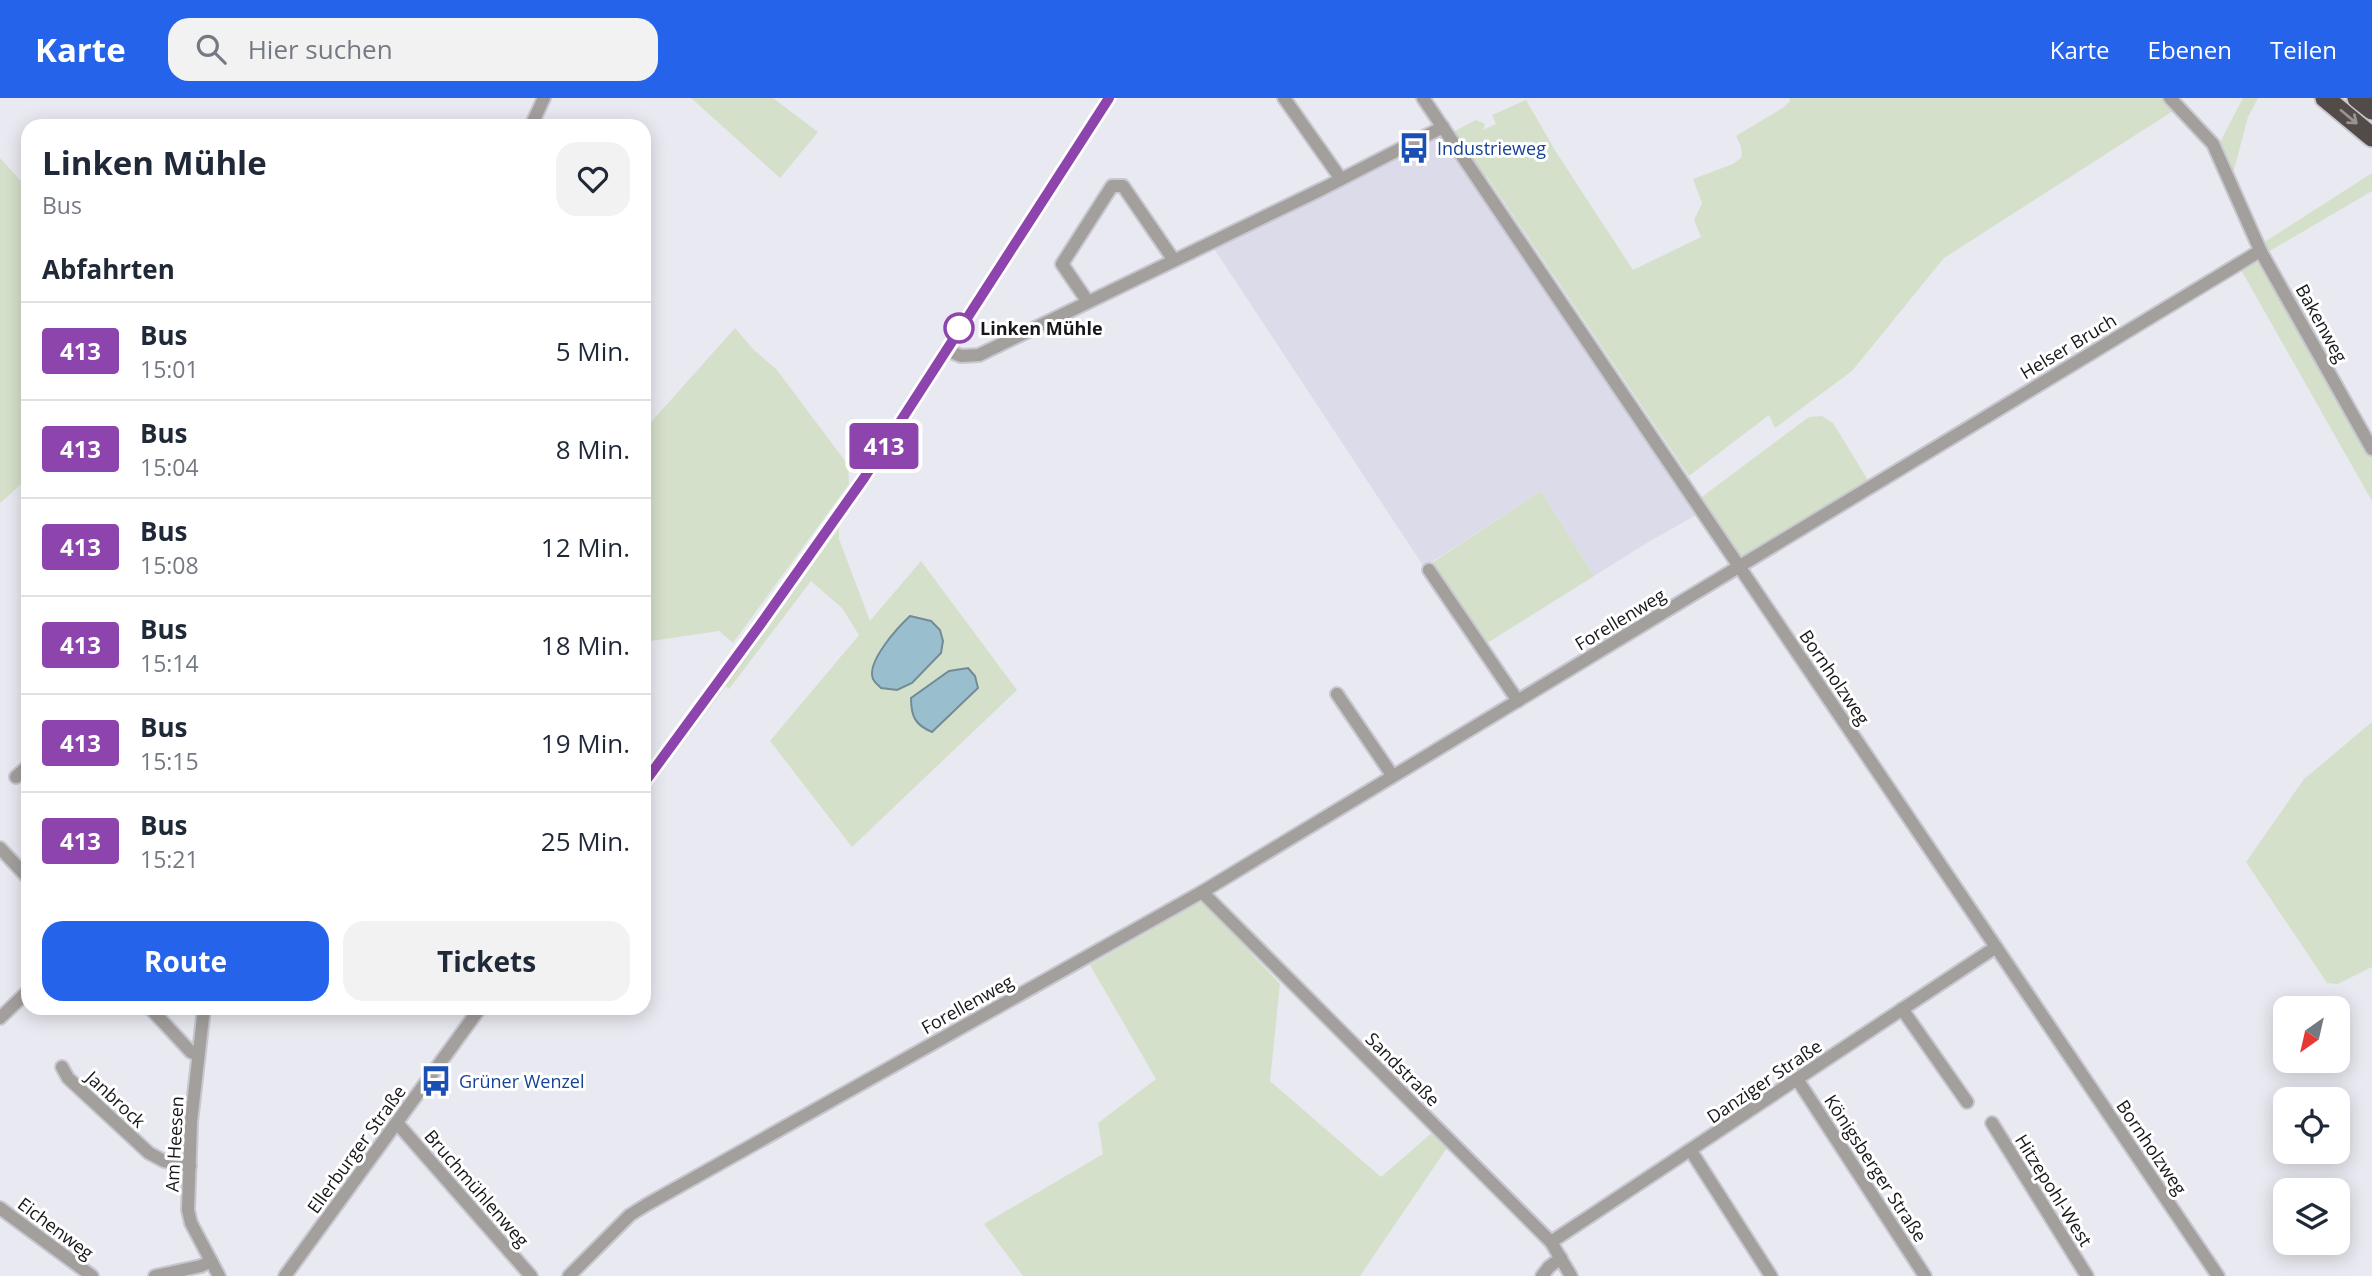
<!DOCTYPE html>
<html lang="de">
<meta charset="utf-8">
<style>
body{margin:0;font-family:"Open Sans",sans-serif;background:#f2f2f3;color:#1f2937;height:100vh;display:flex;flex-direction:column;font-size:26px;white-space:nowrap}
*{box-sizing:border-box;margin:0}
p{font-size:23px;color:#747a83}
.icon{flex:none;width:38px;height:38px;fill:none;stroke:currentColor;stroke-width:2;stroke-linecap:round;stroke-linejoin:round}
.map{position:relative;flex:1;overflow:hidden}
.side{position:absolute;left:21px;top:21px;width:630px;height:896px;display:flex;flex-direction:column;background:#fff;border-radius:21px;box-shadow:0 4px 18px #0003}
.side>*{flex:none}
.badge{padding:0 14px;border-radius:5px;font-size:24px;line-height:46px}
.needle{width:46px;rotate:214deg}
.buttons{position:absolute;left:2273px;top:898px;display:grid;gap:14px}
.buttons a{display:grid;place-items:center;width:77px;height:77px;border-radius:14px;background:#fff;box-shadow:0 4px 18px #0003;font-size:35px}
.map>.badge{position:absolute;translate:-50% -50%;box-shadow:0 0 0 4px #fff}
h2{padding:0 21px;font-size:26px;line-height:63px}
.round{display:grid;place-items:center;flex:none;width:74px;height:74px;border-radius:21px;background:#f2f2f3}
.overview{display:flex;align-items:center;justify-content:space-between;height:119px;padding:0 21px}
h1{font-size:33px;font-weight:700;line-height:52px}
.action{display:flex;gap:14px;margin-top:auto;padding:14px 21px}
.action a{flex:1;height:80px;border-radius:21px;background:#2563eb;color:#fff;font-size:28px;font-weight:700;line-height:80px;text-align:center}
.action a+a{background:#f2f2f3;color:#1f2937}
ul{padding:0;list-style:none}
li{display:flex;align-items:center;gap:21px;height:98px;padding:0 21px;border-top:2px solid #e0e1e3}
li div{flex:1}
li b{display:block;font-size:26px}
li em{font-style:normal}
li .badge{min-width:77px;font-weight:700;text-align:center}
header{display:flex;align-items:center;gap:42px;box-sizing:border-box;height:98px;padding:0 35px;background:#2563eb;color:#fff}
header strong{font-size:33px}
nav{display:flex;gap:38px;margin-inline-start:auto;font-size:24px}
.search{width:490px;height:63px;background:#f2f2f3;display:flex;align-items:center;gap:18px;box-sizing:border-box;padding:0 24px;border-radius:21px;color:#747a83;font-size:26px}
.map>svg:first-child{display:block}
.built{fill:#dbdbea}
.green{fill:#d5e0cb}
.water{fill:#99becd;stroke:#728c97;stroke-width:2}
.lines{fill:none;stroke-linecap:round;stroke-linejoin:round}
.minor-casing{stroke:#c7c7cf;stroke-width:16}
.highway-casing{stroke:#c7c7cf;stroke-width:23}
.minor{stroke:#a29f9d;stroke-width:12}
.highway{stroke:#524b48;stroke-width:19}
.oneway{stroke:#979391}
.line-casing{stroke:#fff;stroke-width:16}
.line{stroke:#8e44ad;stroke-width:10}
.stop-dot{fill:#fff;stroke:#8e44ad;stroke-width:3.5}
.labels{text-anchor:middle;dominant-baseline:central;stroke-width:6;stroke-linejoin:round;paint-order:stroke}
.transit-label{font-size:18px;fill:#164399;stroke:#fff;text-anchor:start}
.street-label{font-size:18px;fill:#17171a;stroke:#fff}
.stop-label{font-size:18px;font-weight:bold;fill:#17171a;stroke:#fff;text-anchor:start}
</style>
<header>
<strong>Karte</strong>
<div class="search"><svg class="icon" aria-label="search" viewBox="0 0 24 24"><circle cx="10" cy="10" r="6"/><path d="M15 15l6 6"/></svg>Hier suchen</div>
<nav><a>Karte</a><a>Ebenen</a><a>Teilen</a></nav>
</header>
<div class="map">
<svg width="2372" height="1178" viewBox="0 0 2372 1178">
<rect width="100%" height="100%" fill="#e9e9f1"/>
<path class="built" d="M1441,42L1455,57L1698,416L1650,443L1594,478L1541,393L1424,469L1213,149L1423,44Z"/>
<g class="green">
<path d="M691,0H773L818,34L780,80Z"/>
<path d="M1789,0H2162L2173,13L1944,160L1852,273L1775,330L1769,317L1689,378L1487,79L1482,80L1453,34L1476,22L1485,26L1483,32L1496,26L1492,17L1526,2L1556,54L1633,172L1701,139L1694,122L1702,105L1693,81L1733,66L1742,59L1741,48L1736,38L1784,9L1790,3Z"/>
<path d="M2243,0H2258L2248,19L2232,79L2217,50Z"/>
<path d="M0,60L28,91V380L0,405Z"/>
<path d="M2372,75V93L2268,154L2263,145Z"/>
<path d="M2259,158L2372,360V403L2240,170Z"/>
<path d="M735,230L753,251L777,272L848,367L849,386L733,545L719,533L644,544V491L647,486L644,483V332Z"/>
<path d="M1822,318L1833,325L1869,384L1745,459L1737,457L1699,401L1809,319Z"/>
<path d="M1541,393L1594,478L1484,547L1430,466Z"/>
<path d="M839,430V441L870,523L921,463L1017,592L852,749L770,643L859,537L842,510L811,483L729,591L724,586Z"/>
<path d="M2372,624V869L2338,886L2327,885L2246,764L2304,681Z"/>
<path d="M1202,803L1280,886L1270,983L1381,1079L1434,1033L1449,1047L1360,1178H1023L984,1126L1103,1056L1098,1025L1156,981L1090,867Z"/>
</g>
<g class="water">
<path d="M910,518L931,523L940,532L943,543L941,555L912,585L897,592L881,590C878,587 875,585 873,581C866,564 898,529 910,518Z"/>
<path d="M968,570L975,578L978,590L932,634C915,627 911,618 911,600L949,573Z"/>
</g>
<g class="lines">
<defs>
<g id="minor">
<path d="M1284,0L1341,81"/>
<path d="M1423,0L2218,1178"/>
<path d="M2170,0L2213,46L2261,154L2372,351"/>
<path d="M531,28L544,0"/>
<path d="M1088,204L1062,166L1112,88H1123L1173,161"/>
<path d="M946,252L961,258L979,257L1322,91L1443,29"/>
<path d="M1429,472L1518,603"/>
<path d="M1337,596L1392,677"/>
<path d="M16,679L28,668"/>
<path d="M644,685L746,547L864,380L1109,0"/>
<path d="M0,750L28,780"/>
<path d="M1202,794L1551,1144L1571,1178"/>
<path d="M150,910L191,954L198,957"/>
<path d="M204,910L191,1024L188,1112L191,1125L219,1178"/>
<path d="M1902,911L1967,1004"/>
<path d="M0,920L28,893"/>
<path d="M62,969L68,980L149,1055L164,1063L190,1068"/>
<path d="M1797,981L1925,1178"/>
<path d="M397,1025L531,1178"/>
<path d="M1992,1025L2087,1178"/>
<path d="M1691,1053L1771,1178"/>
<path d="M0,1110L92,1178"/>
<path d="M1551,1144L1996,849"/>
<path d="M155,1178L201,1168L211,1163"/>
<path d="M285,1178L480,910"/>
<path d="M569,1178L630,1117L646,1107L1202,794L2255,156L2261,154"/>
<path d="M1542,1178L1549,1169L1561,1160"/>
</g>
<g id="highway">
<path d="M2325,0L2372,39"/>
<path d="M2357,0L2372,12"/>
</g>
</defs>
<use href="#minor" class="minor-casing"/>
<use href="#highway" class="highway-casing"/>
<use href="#minor" class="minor"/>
<use href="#highway" class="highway"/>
</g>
<defs><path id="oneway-shaft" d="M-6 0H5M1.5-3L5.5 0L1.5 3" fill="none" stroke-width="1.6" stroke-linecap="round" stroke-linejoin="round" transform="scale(1.75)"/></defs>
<use class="oneway" href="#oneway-shaft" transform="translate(2349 19) rotate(40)"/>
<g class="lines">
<defs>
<path id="line" d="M644,685L760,527L864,380L1109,0"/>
</defs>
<use href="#line" class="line-casing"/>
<use href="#line" class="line"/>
</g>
<defs>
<symbol id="bus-bare" viewBox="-9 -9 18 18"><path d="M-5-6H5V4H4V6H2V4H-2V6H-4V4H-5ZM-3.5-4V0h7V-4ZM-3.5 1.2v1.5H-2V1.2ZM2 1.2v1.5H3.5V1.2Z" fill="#1a4fb4" stroke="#fff" stroke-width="2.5" paint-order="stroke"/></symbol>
</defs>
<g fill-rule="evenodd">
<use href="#bus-bare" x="1392" y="28" width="44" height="44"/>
<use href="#bus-bare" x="414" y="961" width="44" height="44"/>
</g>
<circle class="stop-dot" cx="959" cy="230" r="14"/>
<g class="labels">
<g class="transit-label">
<text x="1437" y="50">Industrieweg</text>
<text x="459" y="983">Grüner Wenzel</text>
</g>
<g class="street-label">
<text transform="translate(2322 225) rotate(61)">Bakenweg</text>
<text transform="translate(2068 248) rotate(-31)">Helser Bruch</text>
<text transform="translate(1620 521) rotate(-31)">Forellenweg</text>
<text transform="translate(1835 579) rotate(56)">Bornholzweg</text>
<text transform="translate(967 906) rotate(-29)">Forellenweg</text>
<text transform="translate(1403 971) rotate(45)">Sandstraße</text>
<text transform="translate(1764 983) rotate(-34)">Danziger Straße</text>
<text transform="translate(116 1001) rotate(43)">Janbrock</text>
<text transform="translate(174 1046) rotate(-87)">Am Heesen</text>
<text transform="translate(2152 1049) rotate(56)">Bornholzweg</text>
<text transform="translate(356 1051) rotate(-54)">Ellerburger Straße</text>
<text transform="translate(1876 1070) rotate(57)">Königsberger Straße</text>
<text transform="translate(477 1090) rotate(49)">Bruchmühlenweg</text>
<text transform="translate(2054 1092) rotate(58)">Hitzepohl-West</text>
<text transform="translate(56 1130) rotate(37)">Eichenweg</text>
</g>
<g class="stop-label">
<text x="980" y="230">Linken Mühle</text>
</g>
</g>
</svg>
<div class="buttons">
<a><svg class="needle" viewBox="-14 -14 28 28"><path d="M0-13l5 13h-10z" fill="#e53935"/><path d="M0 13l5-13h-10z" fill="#747a83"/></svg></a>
<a><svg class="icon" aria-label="locate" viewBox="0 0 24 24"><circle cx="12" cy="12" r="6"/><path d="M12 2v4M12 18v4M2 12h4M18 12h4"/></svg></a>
<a><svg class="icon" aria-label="layers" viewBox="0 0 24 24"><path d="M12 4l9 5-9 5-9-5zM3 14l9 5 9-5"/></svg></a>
</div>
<b class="badge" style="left:884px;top:348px;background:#8e44ad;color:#fff">413</b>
<section class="side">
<div class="overview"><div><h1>Linken Mühle</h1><p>Bus</p></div><a class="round"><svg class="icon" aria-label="heart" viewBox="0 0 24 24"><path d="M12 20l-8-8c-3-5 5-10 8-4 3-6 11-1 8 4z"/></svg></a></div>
<h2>Abfahrten</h2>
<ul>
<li><span class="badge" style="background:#8e44ad;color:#fff">413</span><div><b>Bus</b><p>15:01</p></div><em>5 Min.</em></li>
<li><span class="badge" style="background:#8e44ad;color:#fff">413</span><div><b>Bus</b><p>15:04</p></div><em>8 Min.</em></li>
<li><span class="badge" style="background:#8e44ad;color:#fff">413</span><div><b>Bus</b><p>15:08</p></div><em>12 Min.</em></li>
<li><span class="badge" style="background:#8e44ad;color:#fff">413</span><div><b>Bus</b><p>15:14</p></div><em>18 Min.</em></li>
<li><span class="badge" style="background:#8e44ad;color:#fff">413</span><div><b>Bus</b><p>15:15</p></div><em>19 Min.</em></li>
<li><span class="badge" style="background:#8e44ad;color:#fff">413</span><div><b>Bus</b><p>15:21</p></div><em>25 Min.</em></li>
</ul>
<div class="action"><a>Route</a><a>Tickets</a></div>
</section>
</div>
